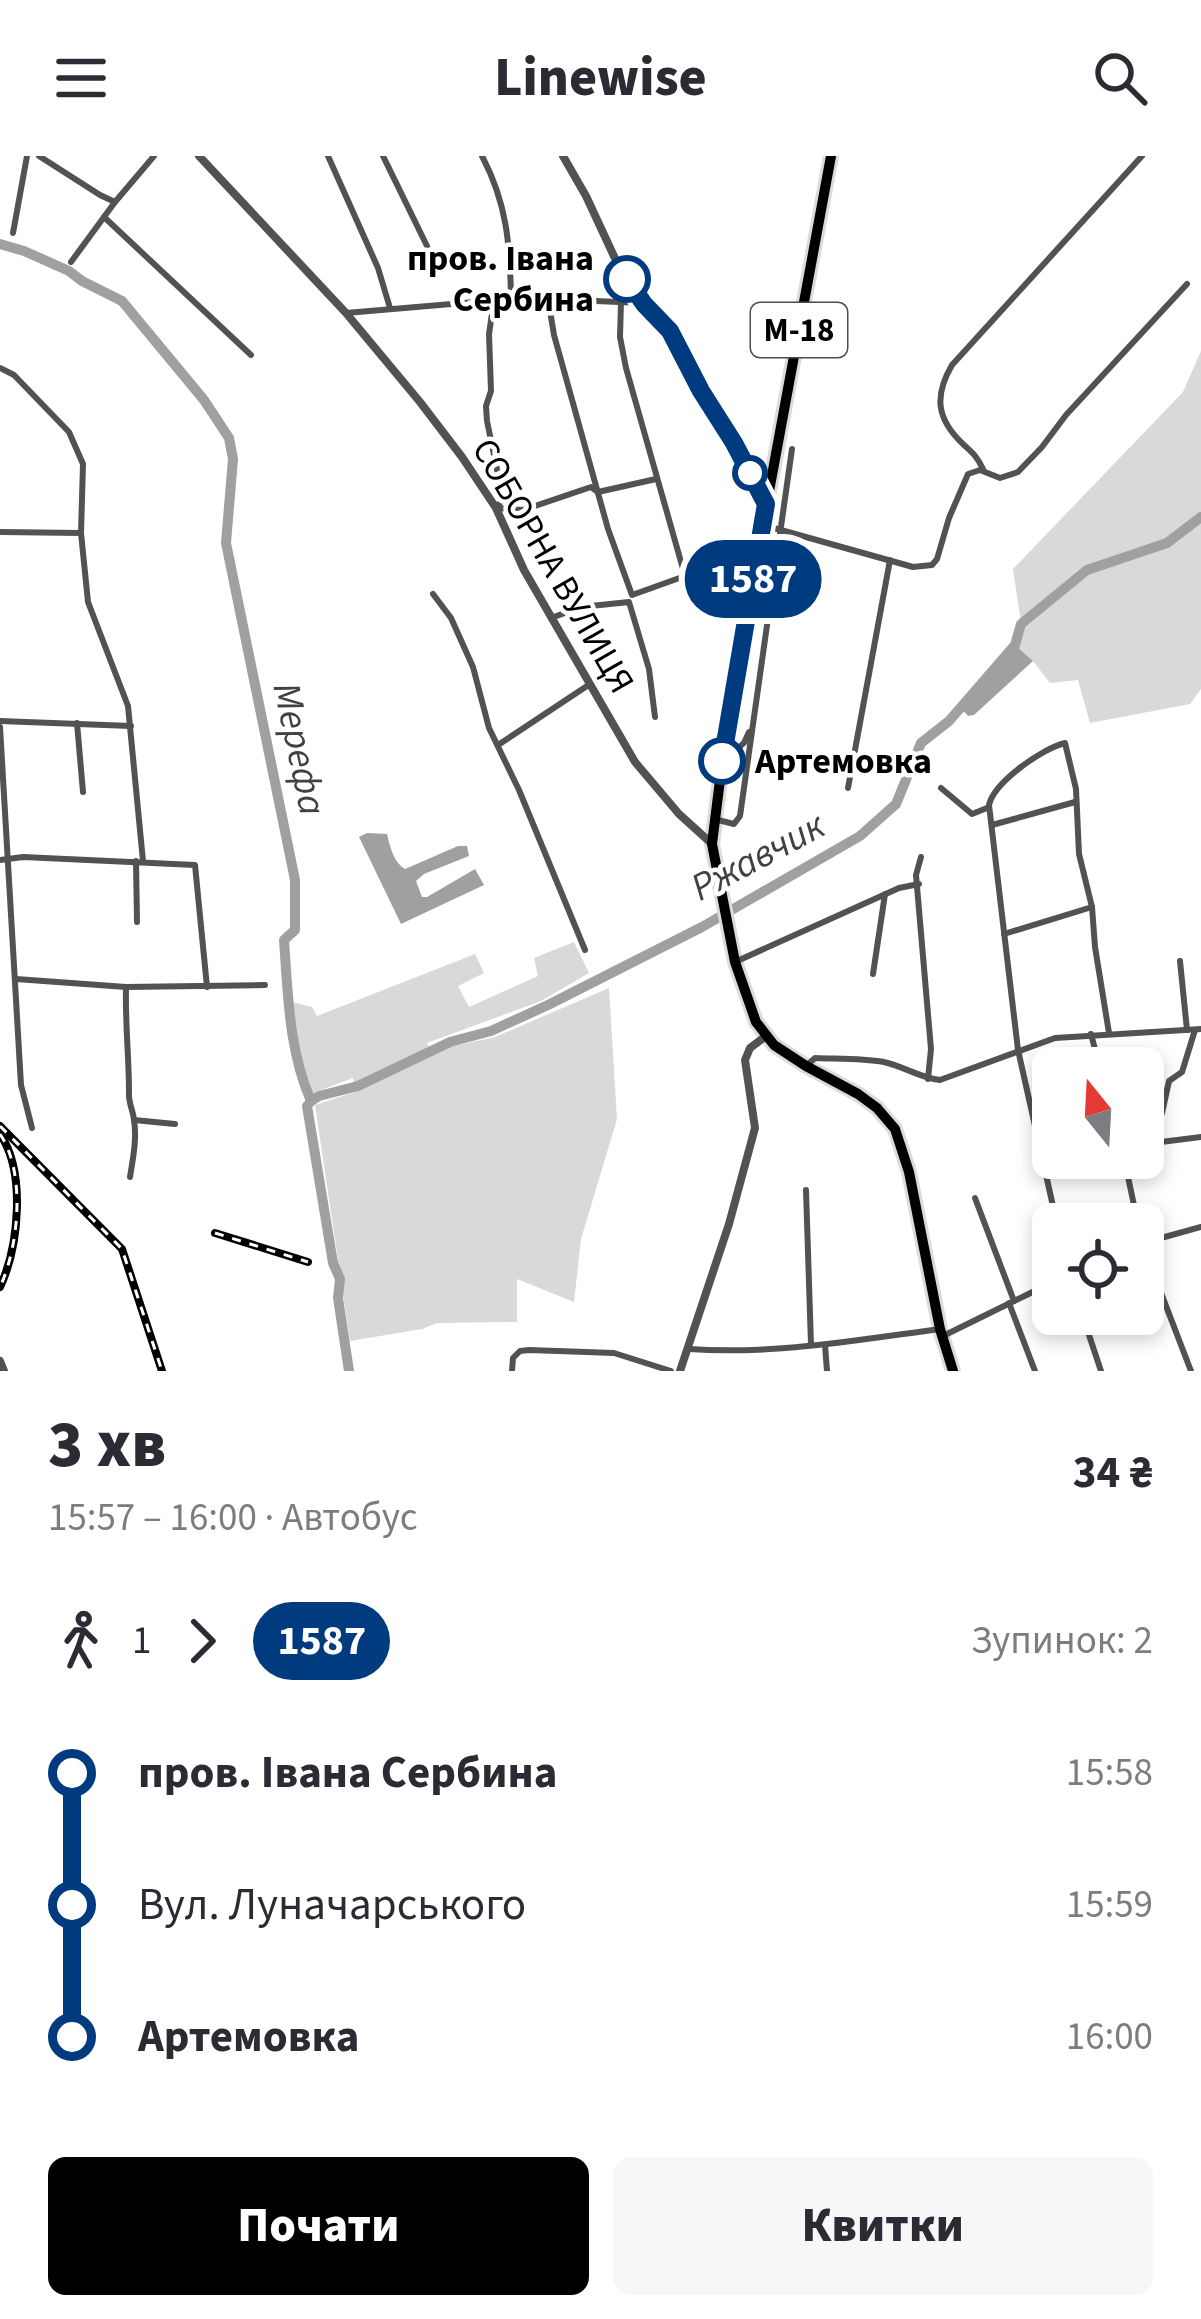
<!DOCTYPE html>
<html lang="uk">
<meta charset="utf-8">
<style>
body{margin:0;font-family:"Source Sans 3",sans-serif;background:#f7f7f7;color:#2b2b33;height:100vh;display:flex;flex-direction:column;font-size:45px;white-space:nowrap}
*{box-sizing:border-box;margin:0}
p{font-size:39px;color:#7c7c81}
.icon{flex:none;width:66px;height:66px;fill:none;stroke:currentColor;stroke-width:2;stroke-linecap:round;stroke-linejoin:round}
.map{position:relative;height:1215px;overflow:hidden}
.details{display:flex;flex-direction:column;background:#fff;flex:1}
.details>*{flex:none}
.badge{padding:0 24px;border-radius:39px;font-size:42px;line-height:78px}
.needle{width:78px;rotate:342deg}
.controls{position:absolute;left:1032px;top:891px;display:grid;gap:24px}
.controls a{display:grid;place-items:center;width:132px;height:132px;border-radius:18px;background:#fff;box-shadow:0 6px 18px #0003;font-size:60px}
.map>.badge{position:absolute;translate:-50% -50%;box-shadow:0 0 0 6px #fff}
.legs{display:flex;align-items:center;gap:18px;height:132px;padding:0 48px;font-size:39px}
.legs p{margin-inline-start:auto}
.summary{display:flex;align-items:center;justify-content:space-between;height:204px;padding:0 48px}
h1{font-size:66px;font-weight:800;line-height:90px}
.action{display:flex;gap:24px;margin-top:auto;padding:24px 48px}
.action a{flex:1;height:138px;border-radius:18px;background:#000;color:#fff;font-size:48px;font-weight:800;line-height:138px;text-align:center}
.action a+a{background:#f7f7f7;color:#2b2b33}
ul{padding:0 48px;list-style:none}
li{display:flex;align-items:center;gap:42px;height:132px;font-size:45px}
li i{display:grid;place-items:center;width:18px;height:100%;margin:0 15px;background:currentColor}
li i::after{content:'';width:30px;height:30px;margin:-15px;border:9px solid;border-radius:50%;background:#fff}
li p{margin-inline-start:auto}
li:first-child i{background:linear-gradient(#0000 50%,currentColor 0)}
li:last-child i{background:linear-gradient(currentColor 50%,#0000 0)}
header{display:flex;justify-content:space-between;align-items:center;height:156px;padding:0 48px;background:#fff;font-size:54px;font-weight:800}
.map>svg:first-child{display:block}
.green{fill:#d9d9d9}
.water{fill:#a0a0a0}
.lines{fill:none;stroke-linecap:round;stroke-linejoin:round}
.river{stroke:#a0a0a0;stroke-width:10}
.trunk-casing{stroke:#dbdbdb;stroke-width:16}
.minor{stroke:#525252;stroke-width:6}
.tertiary{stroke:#525252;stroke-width:8}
.trunk{stroke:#000;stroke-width:10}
.rail-casing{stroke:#000;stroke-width:8}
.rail{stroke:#fff;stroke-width:3;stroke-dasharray:9;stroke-linecap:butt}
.line-1-casing{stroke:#fff;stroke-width:27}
.line-1{stroke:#003b80;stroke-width:18}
.stop-1-dot{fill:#fff;stroke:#003b80;stroke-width:6}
.labels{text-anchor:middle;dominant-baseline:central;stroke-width:9;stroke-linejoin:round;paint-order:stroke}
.shield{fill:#fff;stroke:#4c4c4c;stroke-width:3}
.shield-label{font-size:33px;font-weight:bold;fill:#000}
.stop-label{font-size:36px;font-weight:bold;fill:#000;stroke:#fff;text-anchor:end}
.street-label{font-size:36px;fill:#000;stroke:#fff}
.water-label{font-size:39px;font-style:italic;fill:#414141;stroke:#fff}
</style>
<header><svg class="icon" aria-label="menu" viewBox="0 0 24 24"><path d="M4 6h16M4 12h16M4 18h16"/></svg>Linewise<svg class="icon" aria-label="search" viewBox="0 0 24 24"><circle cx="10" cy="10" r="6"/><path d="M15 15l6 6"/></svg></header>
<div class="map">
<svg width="1201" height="1215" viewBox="0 0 1201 1215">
<rect width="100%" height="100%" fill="#fff"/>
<g class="green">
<path d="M1201,195V533L1190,548L1090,567L1078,524L1050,527L1033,505L1015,489L1021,467L1013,413L1183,236Z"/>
<path d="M574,786L589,817L541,845L427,887L431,895L495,881L609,832L617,963L581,1083L574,1146L517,1123V1166L437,1167L422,1173L350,1185L315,949L355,936L353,922L313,937L305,930L292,846L312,851L317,860L475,798L484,817L458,830L469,851L538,820L534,802Z"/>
</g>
<g class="water">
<path d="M1015,489L1033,505L974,559L968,560L959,550Z"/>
<path d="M367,677L387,678C390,691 394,707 405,713L458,690H467L469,700L424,718L416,725L422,741H427L475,713L484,729L401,768L359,681Z"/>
</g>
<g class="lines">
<g class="river">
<path d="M0,88L24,95L69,115L82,125L122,145L204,244L229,282L233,303L226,387L295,724V774L284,784C288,840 289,895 311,945L307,950L333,1107L340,1123L338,1142L349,1215"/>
<path d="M311,945L319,940L358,930L450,886L491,875L548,849L702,771L860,680L896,648L921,587L949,565L1015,489L1021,468L1087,414L1167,387L1201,361"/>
</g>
<defs>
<path id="trunk" d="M831,0L729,552L712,688L735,806L756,866L774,889L806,910L858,938L877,952L895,973L909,1016L940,1173L953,1215"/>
</defs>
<use href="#trunk" class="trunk-casing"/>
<g class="minor">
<path d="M39,0L100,39L115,46"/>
<path d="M328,0L378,112L390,152"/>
<path d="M383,0L427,90"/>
<path d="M482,0C507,47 510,89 511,141"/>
<path d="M104,61L251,199"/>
<path d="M13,77L27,0"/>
<path d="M71,106L115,46L154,0"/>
<path d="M548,143L554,179L608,373L632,439L685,420L626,212L620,181L621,146"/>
<path d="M494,144L489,178L491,235L486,250L487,265L503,343L496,352L523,354L591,331L598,336L656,323"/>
<path d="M346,157L521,142L644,147"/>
<path d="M0,212L14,219L69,276L83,308L81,377L88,446L128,550L143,705"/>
<path d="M983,313C978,302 973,297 964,289C936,263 934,240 952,209L1142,0"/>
<path d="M763,369L913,411L932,409L937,403L949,362L968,318L980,314L1000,322L1018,316L1042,291L1066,259L1187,128"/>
<path d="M0,376L81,377"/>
<path d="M433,438L451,462L473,511L489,572L519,634L585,794"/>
<path d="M551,462L581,451L629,446L649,513L655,561"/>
<path d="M0,565L131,570"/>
<path d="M77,567L83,636"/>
<path d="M0,571L21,929L32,972"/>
<path d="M498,589L590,528"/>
<path d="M722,605L744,587L749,576"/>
<path d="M848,632L890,404"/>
<path d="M941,632L972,658L987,652"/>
<path d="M718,664L734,668L740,660L792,293"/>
<path d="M992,669L1075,646"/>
<path d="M921,701L916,719L931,893L928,923"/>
<path d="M0,704L23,701L195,709L207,831"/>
<path d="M136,705L137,766"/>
<path d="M1004,778L1092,751"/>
<path d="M1180,805L1187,874"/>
<path d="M735,806L899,732L919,728"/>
<path d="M873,818L885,738"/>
<path d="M16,823L126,831L265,829"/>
<path d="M126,831C125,866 129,901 129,936C128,946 133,954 134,964C137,983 133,1002 130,1021"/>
<path d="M1091,878L1100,912"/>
<path d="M806,910L815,902C837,903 861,902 884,906C903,910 920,922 940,924L1055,882L1201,873"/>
<path d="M134,964L175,968"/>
<path d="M1153,987L1201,981"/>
<path d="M1143,991L1153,987L1156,981V962L1162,957L1169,925L1182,916L1195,874"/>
<path d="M1124,1002L1138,1068"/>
<path d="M806,1034L811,1189"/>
<path d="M975,1042L1014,1145"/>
<path d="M1057,1068L1018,894L989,649C994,626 1043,592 1065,587L1076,633L1079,698L1092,751L1095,791L1109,877"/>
<path d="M1143,1087L1201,1071"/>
<path d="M1143,1090L1191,1215"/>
<path d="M1009,1147L1035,1215"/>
<path d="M1082,1158L1101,1215"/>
<path d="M943,1180L1053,1126"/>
<path d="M825,1189L827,1215"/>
<path d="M689,1193C773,1199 857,1184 940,1173"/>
<path d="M512,1215L513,1202L520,1195L529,1194L614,1197L671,1215"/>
</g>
<g class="tertiary">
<path d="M199,0L346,157L420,246L462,301L496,352L524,414L635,606L679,658L711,687"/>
<path d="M563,0L586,40L619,111L644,147L671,175L701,235L734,287L766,348"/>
<path d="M0,1205L4,1215"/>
<path d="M680,1215L729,1068L755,972L745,904L750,892L766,880"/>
</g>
<use href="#trunk" class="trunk"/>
<defs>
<g id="rail">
<path d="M0,970L122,1093L162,1215"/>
<path d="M0,978C26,1016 19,1090 0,1131"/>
<path d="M215,1077L308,1106"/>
</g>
</defs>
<use href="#rail" class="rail-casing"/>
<use href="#rail" class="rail"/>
</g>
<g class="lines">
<defs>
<path id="line-1" d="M627,123L644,148L670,175L701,235L734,287L766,348L722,605"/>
</defs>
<use href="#line-1" class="line-1-casing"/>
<use href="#line-1" class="line-1"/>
</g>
<g class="stop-1-dot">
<circle cx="627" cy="123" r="21"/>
<circle cx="750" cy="317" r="15"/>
<circle cx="722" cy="605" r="21"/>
</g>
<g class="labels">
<rect class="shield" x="751" y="147" width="96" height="54" rx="9"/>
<g class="shield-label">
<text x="799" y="174">М-18</text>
</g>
<g class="stop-label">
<text x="594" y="102">пров. Івана<tspan x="594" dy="41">Сербина</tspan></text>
<text x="755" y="605" text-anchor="start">Артемовка</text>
</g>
<g class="street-label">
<text transform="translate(553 410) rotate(60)">СОБОРНА ВУЛИЦЯ</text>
</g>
<g class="water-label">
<text transform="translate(299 593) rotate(78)">Мерефа</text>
<text transform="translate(758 701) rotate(-28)">Ржавчик</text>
</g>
</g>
</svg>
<div class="controls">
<a><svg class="needle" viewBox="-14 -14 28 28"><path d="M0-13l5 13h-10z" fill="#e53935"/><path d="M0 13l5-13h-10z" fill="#7c7c81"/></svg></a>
<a><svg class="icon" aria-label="locate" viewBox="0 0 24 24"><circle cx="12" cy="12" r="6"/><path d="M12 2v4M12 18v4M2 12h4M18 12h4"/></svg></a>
</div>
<b class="badge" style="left:753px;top:423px;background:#003b80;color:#fff">1587</b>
</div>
<section class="details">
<div class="summary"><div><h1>3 хв</h1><p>15:57 – 16:00 · Автобус</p></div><b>34 ₴</b></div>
<div class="legs"><svg class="icon" aria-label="walk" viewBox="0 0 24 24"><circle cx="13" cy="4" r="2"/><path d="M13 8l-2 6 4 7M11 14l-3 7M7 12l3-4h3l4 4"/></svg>1<svg class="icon" aria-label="forward" viewBox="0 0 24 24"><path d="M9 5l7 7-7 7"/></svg><b class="badge" style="background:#003b80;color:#fff">1587</b><p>Зупинок: 2</p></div>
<ul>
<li><i style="color:#003b80"></i><b>пров. Івана Сербина</b><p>15:58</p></li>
<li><i style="color:#003b80"></i><span>Вул. Луначарського</span><p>15:59</p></li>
<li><i style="color:#003b80"></i><b>Артемовка</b><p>16:00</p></li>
</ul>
<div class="action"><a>Почати</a><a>Квитки</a></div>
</section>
